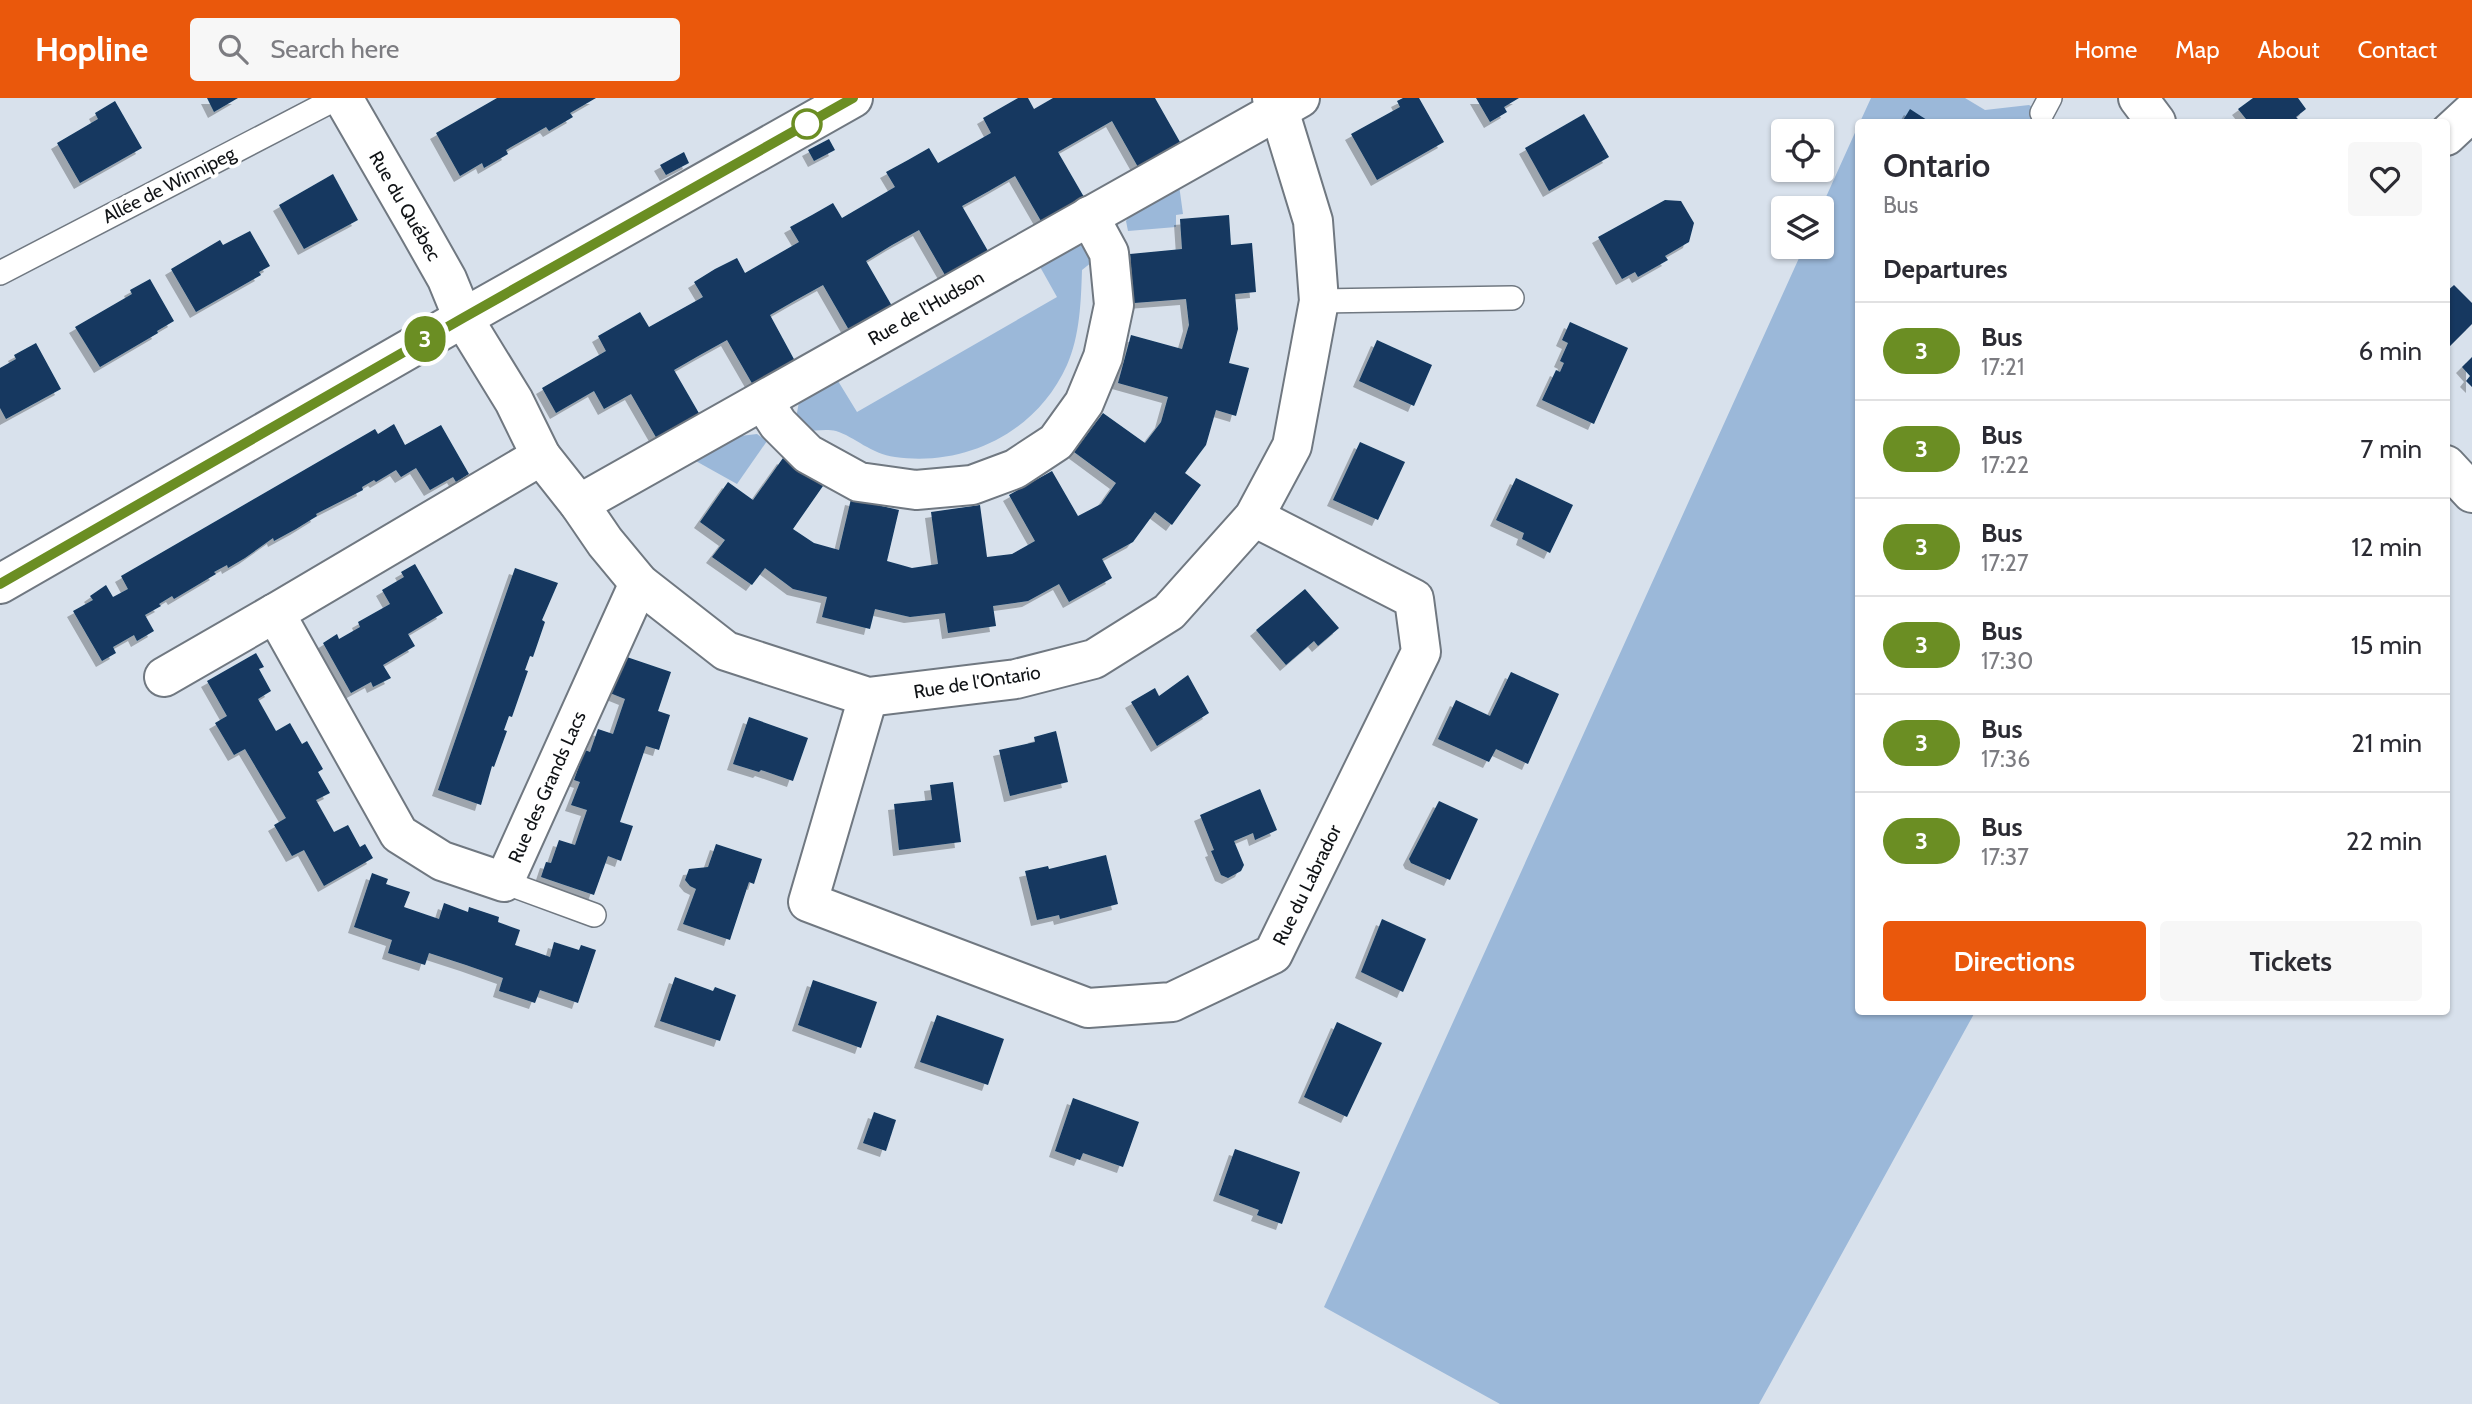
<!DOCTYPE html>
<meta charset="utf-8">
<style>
body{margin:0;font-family:Cabin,sans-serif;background:#f7f7f7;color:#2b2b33;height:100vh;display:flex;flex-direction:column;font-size:26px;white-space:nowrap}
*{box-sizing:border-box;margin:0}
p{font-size:23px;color:#7c7c81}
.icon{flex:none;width:38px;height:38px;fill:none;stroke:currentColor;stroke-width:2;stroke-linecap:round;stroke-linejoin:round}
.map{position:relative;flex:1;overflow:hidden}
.drawer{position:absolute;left:1855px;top:21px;width:595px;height:896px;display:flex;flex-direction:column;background:#fff;border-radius:7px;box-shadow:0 2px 5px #0004}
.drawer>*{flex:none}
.badge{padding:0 14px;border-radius:23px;font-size:24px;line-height:46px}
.controls{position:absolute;left:1771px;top:21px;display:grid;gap:14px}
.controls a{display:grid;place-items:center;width:63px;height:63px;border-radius:7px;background:#fff;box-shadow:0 2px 5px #0004;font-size:35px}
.map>.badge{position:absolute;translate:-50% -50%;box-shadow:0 0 0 4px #fff}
h2{padding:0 28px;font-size:26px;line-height:63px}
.round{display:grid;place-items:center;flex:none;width:74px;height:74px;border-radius:7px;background:#f7f7f7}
.headline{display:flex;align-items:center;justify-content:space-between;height:119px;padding:0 28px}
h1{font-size:33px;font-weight:600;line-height:52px}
.primary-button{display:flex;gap:14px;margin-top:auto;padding:14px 28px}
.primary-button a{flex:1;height:80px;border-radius:7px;background:#ea580c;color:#fff;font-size:28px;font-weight:600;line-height:80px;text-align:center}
.primary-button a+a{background:#f7f7f7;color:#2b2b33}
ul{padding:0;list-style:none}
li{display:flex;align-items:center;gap:21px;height:98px;padding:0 28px;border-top:2px solid #e1e1e2}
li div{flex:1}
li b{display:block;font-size:26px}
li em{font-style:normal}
li .badge{min-width:77px;font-weight:700;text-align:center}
header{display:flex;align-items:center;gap:42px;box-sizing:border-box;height:98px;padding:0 35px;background:#ea580c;color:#fff}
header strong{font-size:33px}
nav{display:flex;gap:38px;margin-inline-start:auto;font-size:24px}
.search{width:490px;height:63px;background:#f7f7f7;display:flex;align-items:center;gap:18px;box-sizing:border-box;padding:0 24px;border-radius:7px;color:#7c7c81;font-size:26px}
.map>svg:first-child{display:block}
.green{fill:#9bb8d9}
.building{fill:#123961;filter:url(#shadow)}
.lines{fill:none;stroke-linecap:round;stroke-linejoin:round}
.service-casing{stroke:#707881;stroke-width:26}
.minor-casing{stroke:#707881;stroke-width:42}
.tertiary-casing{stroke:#707881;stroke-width:42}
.service{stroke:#fff;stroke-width:23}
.minor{stroke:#fff;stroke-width:38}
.tertiary{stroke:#fff;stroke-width:38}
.line-casing{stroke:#fff;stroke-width:16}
.line{stroke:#6b8e23;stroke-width:10}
.stop-dot{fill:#fff;stroke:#6b8e23;stroke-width:3.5}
.labels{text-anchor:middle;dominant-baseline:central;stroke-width:7;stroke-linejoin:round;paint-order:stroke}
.street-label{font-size:19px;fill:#101316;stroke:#fff}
</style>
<header>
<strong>Hopline</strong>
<div class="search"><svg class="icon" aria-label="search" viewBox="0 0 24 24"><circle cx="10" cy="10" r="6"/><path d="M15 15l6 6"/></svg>Search here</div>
<nav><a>Home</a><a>Map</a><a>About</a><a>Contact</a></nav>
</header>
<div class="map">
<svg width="2472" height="1306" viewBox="0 0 2472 1306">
<defs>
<filter id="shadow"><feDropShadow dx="-6" dy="6" stdDeviation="0" flood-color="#0004"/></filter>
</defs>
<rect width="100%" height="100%" fill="#d8e1ec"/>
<g class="green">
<path d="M1871,0H1965L1985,12L2029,7L2057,24H1860Z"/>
<path d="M1858,28V914H1975L1759,1306H1500L1324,1209L1804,149H1822L1821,110Z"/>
<path d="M1179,87L1183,116L1176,117V129L1128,133L1126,123L1135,110Z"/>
<path d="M1078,147L1092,151L1097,160L1082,172C1081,203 1080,238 1067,267C1037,334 966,369 895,359C871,356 855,339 836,333C827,331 814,333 804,333L796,320L799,304L838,283L857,314L1057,199L1039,167Z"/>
<path d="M757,336L767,343L737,386L694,362L740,338Z"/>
</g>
<g class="building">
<path d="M207,0H238L214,14Z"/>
<path d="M497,0H596L570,15L573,19L549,33L546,29L506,52L508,56L484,70L482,65L460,78L436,35Z"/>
<path d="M1018,0H1028L1034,11L1053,0H1155L1180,44L1138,69L1112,23L1058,54L1084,99L1041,123L1015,78L989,93L962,108L988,153L945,177L919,132L892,147L866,163L892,208L849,232L823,187L796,202L770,217L795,263L753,287L727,242L700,257L674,272L700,317L657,341L631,296L604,311L594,293L556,315L542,290L606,253L598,238L640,214L649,229L703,199L694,184L715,171L737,160L745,175L799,144L790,129L812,117L833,105L842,120L895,89L886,74L908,62L929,50L938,65L991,35L983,20Z"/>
<path d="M1403,0H1419L1444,44L1377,82L1351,36L1400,9L1397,3Z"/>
<path d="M1476,0H1519L1504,9L1507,14L1490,24Z"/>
<path d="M2253,0H2298L2306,11L2296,19L2301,24H2241L2246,21L2238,11Z"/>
<path d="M115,3L142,50L80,85L57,45L98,21L95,15Z"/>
<path d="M1910,11L1930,24H1902Z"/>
<path d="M1584,16L1609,59L1549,93L1525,50Z"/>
<path d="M829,41L835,52L814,63L808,52Z"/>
<path d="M684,54L689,65L666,77L660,67Z"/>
<path d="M333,76L358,122L304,151L279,107Z"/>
<path d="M1665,102L1681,103L1694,125L1689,144L1665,158L1668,162L1638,179L1635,174L1622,181L1598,139Z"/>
<path d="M1229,117L1231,147L1252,145L1256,194L1235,196L1238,231L1229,265L1249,270L1236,318L1216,312L1206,347L1185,375L1201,387L1172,427L1155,414L1133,444L1102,461L1112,480L1069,504L1059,486L1028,503L993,508L996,528L948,535L945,515L910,519L875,511L870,531L822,519L827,499L793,491L765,470L752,487L712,459L725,442L700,424L728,384L753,402L783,360L823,388L793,431L814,445L839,452L851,401L899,412L887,463L912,470L938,466L931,414L980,407L987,459L1012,456L1035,443L1009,397L1052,373L1078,418L1101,406L1116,385L1074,354L1103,315L1145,345L1161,324L1168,299L1118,285L1131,237L1182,251L1189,227L1186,201L1134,205L1130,156L1182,151L1180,121Z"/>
<path d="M250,133L270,168L259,174L261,177L196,214L171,171L220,142L223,147Z"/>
<path d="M150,181L174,223L157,233L158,235L100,269L75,229L132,196L130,192Z"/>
<path d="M2454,187L2472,205V226L2446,252V194Z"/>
<path d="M1570,224L1628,250L1594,326L1542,302L1556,272L1560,274L1564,265L1560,263L1568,245L1562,242Z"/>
<path d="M1377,242L1432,267L1414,308L1359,283Z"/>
<path d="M36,245L61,291L6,321L0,310V270L16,261L14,257Z"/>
<path d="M2472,259V289L2466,283L2470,278L2462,269Z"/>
<path d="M394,326L405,347L441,327L469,376L456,384L453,379L430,392L416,370L401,379L396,372L376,384L374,382L362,389L363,392L316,416L317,418L296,431L274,443L273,440L245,460L228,470L227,467L214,474L216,476L174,501L172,498L159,506L161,508L145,517L154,533L137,543L134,537L113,549L116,555L102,563L73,513L93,502L90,498L106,487L113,499L128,491L121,478L375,331L378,336Z"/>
<path d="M1360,344L1405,364L1378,422L1333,402Z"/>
<path d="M1516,380L1573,407L1550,455L1522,441L1524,435L1496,422Z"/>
<path d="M415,466L443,515L408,536L415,548L383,567L391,580L373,589L371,584L351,595L323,545L337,536L339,541L360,529L358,524L390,506L382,492L404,479L401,474Z"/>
<path d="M515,470L558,485L542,522L545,524L533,559L530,558L525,572L528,573L512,619L509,618L504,632L507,633L494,669L492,668L481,707L438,692Z"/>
<path d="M1305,491L1339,530L1318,548L1314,543L1286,567L1256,532Z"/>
<path d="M256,555L264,569L259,571L271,593L258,601L276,633L290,625L302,646L307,643L323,671L318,674L330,695L316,702L334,734L348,727L360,749L365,746L373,760L324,788L304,752L292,758L274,727L286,720L245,651L234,657L215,625L227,618L207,583Z"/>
<path d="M618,556L671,574L658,613L670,617L659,652L646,648L620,724L633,728L621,763L608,758L594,797L541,779L546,764L551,765L559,742L575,747L587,712L571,707L580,684L574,682L585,652L590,654L598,631L613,636L625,601L610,595L618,572Z"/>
<path d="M1511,574L1559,596L1528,666L1496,651L1489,664L1438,641L1456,602L1490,618Z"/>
<path d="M1188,577L1209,615L1157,648L1131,604L1155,590L1159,598Z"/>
<path d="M749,619L808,640L793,683L761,672L759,674L733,666Z"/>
<path d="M1056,633L1068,684L1010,698L999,652L1035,644L1034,639Z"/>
<path d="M953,684L961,744L899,752L894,706L932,702L930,687Z"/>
<path d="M1260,691L1277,732L1255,742L1253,735L1234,743L1244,767L1241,773L1228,780L1221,777L1211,753L1214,752L1200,717Z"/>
<path d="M1439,703L1478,721L1450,782L1411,765L1409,761Z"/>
<path d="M716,746L762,761L754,786L749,784L730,842L683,826L696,791L690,788L685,782L689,771L708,769Z"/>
<path d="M1106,757L1118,806L1060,821L1059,817L1037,822L1025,773L1048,768L1049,771Z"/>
<path d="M372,775L388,781L386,786L410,794L404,809L439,821L444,805L468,814L469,809L499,819L498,824L520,832L515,847L533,853L550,859L554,844L579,852L581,847L596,852L578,905L540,892L535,905L499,893L503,880L466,867L429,855L425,867L388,855L392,842L354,829Z"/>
<path d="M1382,821L1426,841L1403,894L1361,874Z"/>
<path d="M675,879L713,893L715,889L736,897L720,943L660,923Z"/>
<path d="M813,882L877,904L861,950L798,927Z"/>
<path d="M937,917L1004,941L988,987L920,964Z"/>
<path d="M1337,924L1382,945L1347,1019L1304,999Z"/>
<path d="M1073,1000L1139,1024L1123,1069L1083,1055L1080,1062L1055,1053Z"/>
<path d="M874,1014L896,1022L886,1053L863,1045Z"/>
<path d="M1235,1051L1300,1074L1282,1126L1257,1117L1259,1112L1219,1097Z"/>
</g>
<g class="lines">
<defs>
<g id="service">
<path d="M2042,15L2050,0"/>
<path d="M0,175L337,0"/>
<path d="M1319,203L1512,200"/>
<path d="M504,784L594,817"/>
</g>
<g id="minor">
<path d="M343,0L417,128L447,181L463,220L514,303L541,358L579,406L605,444L639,485L726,553L868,599L1016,581L1094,561L1169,514L1254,419L1292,348L1319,203L1313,123L1279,12L1272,0"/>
<path d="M2138,0L2156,24"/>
<path d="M2446,38L2472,14"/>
<path d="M763,303L778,326L808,356L859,384L916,392L972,387L1015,371L1056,344L1084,305L1103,259L1114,207L1109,155L1089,118"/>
<path d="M541,358L275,515L399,736L442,763L504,784L639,485"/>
<path d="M2446,367L2472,395"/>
<path d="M579,406L1300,0"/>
<path d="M164,579L275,515"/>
<path d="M868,599L808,804L1088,910L1172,904L1273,856L1421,554L1414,501L1254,419"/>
</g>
<path id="tertiary" d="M0,486L463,220L853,0"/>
</defs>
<use href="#service" class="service-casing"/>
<use href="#minor" class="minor-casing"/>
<use href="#tertiary" class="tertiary-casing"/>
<use href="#service" class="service"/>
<use href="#minor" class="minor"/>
<use href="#tertiary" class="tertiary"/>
</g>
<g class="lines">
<defs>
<path id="line" d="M0,486L463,220L853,0"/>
</defs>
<use href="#line" class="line-casing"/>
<use href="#line" class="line"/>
</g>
<circle class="stop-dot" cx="807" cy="26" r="14"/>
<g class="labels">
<g class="street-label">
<text transform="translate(169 87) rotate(-27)">Allée de Winnipeg</text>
<text transform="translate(405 108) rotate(60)">Rue du Québec</text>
<text transform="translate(926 210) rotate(-30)">Rue de l'Hudson</text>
<text transform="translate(977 584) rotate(-9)">Rue de l'Ontario</text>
<text transform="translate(547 689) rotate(-66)">Rue des Grands Lacs</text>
<text transform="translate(1307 787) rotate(-64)">Rue du Labrador</text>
</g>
</g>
</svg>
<div class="controls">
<a><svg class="icon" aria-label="locate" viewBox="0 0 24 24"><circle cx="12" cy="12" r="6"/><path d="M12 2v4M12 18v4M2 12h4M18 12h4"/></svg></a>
<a><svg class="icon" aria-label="layers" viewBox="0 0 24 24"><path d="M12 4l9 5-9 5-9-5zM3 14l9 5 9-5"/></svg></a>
</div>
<b class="badge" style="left:425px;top:241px;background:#6b8e23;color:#fff">3</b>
<section class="drawer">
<div class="headline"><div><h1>Ontario</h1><p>Bus</p></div><a class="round"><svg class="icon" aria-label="heart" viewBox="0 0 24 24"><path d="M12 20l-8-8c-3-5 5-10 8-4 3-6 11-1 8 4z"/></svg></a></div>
<h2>Departures</h2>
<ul>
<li><span class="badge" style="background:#6b8e23;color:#fff">3</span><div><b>Bus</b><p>17:21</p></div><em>6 min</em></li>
<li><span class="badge" style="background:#6b8e23;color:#fff">3</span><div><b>Bus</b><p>17:22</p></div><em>7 min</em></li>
<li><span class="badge" style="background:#6b8e23;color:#fff">3</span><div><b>Bus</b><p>17:27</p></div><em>12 min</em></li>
<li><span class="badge" style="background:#6b8e23;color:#fff">3</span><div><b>Bus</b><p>17:30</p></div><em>15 min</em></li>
<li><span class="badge" style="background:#6b8e23;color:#fff">3</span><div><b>Bus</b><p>17:36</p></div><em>21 min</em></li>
<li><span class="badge" style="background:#6b8e23;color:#fff">3</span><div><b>Bus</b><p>17:37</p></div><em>22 min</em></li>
</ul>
<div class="primary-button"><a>Directions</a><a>Tickets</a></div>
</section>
</div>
